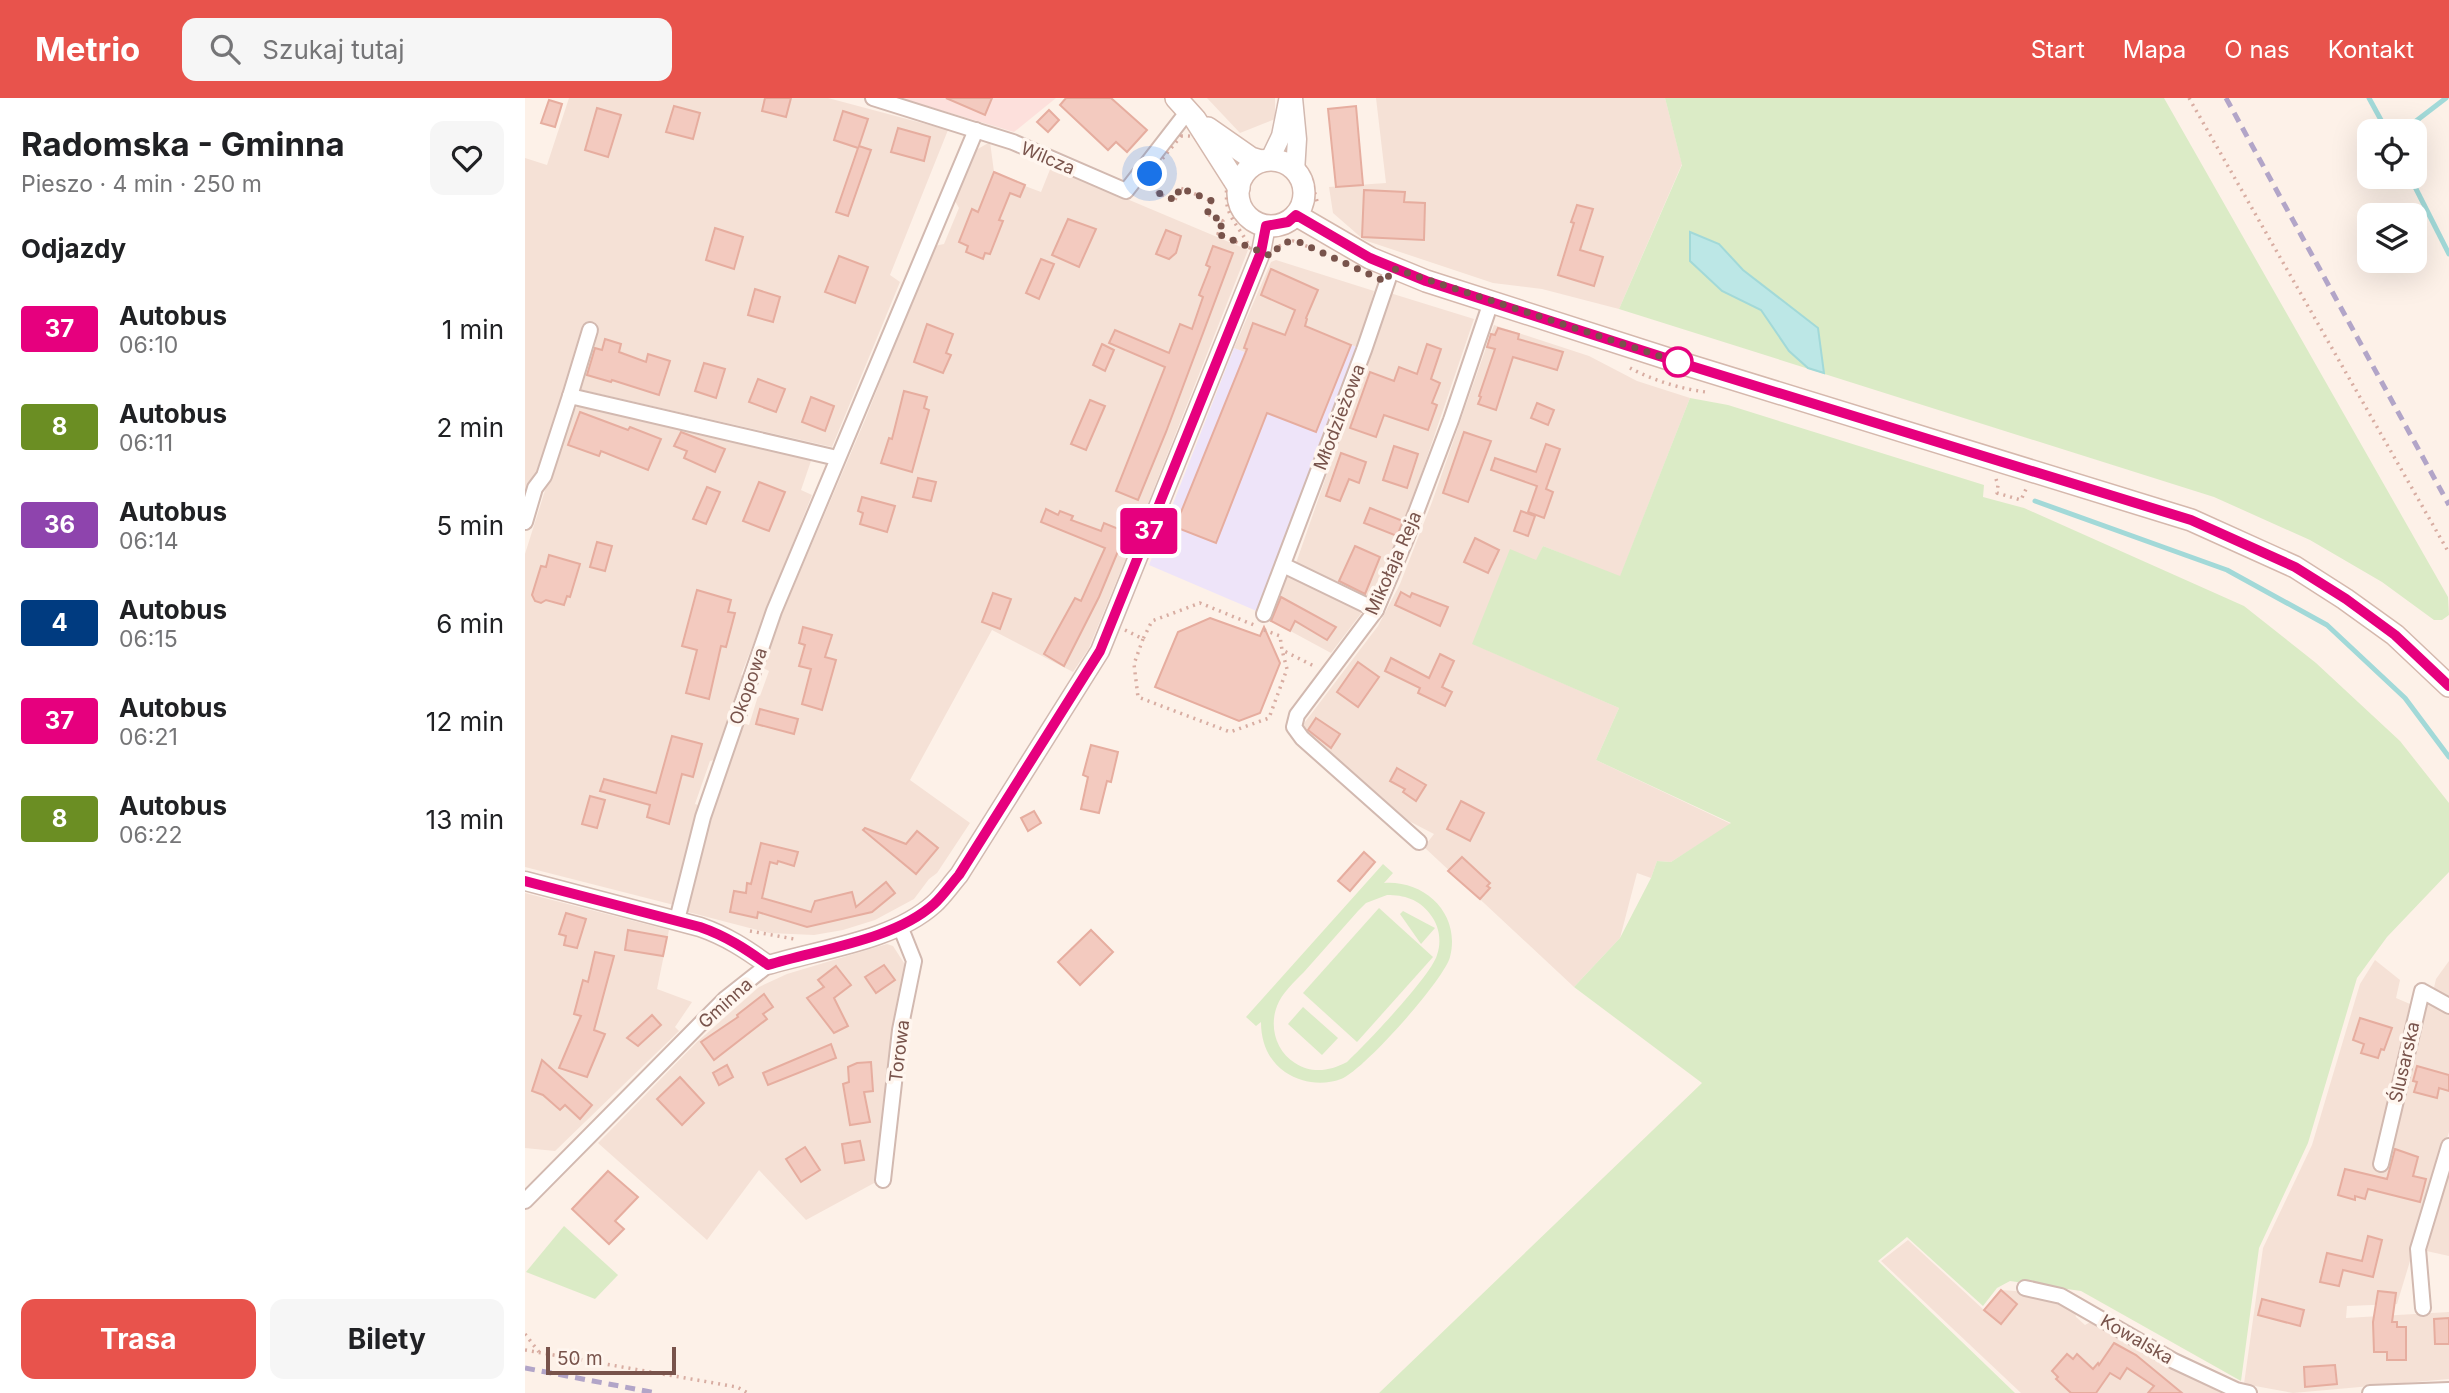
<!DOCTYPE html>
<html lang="pl">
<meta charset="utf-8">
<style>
body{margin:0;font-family:Inter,sans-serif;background:#f6f6f6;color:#202124;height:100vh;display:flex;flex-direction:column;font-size:26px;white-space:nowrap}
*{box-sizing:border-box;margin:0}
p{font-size:23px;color:#757577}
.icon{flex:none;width:38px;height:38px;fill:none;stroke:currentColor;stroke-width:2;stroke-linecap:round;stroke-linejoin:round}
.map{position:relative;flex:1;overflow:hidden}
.drawer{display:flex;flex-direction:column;background:#fff;width:525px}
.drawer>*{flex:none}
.badge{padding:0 14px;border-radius:5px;font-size:24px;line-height:46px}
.controls{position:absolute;left:1832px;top:21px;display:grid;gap:14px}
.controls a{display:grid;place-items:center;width:70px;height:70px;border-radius:14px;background:#fff;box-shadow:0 7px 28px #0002;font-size:35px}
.scale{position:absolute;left:21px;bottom:18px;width:130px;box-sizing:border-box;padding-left:7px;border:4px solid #78534b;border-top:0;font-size:19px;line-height:24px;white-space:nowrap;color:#78534b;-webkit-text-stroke:5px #fff6ef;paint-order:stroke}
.you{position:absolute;width:35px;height:35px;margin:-18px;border:5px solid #fff;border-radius:50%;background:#1a73e8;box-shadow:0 0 0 10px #1a73e833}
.map>.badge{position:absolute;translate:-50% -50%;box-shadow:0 0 0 4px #fff}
h2{padding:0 21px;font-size:26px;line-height:63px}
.round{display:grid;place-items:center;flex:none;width:74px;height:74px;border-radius:14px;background:#f6f6f6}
.head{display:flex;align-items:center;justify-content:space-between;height:119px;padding:0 21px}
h1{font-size:33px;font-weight:700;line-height:52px}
.button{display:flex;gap:14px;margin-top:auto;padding:14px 21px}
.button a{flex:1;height:80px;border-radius:14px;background:#e8534c;color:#fff;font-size:28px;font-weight:700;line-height:80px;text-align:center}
.button a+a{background:#f6f6f6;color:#202124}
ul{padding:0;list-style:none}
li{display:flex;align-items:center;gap:21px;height:98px;padding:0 21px}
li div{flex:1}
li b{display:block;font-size:26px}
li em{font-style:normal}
li .badge{min-width:77px;font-weight:700;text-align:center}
header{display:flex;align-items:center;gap:42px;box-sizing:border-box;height:98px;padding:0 35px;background:#e8534c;color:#fff}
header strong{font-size:33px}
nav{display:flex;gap:38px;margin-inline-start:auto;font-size:24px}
.search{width:490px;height:63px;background:#f6f6f6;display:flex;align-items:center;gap:18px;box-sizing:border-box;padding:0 24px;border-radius:14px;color:#757577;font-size:26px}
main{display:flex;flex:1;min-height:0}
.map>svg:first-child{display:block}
.residential{fill:#f5e1d6}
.commercial{fill:#fde0dc}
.education{fill:#eee4f9}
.green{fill:#dbebc6;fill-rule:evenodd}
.water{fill:#bce7e6;stroke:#a2d9d8;stroke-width:2}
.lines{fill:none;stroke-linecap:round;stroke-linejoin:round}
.stream{stroke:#a2d9d8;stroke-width:5}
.building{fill:#f3cabf;stroke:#e6ad9f;stroke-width:2}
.minor-casing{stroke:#d2b9b0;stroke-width:18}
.tertiary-casing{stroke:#d2b9b0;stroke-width:21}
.secondary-casing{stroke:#d5b8ad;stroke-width:24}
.path{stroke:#d8ada2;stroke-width:3.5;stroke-dasharray:2 5;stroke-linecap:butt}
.minor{stroke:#fff;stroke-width:14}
.tertiary{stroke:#fff;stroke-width:18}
.secondary{stroke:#fff;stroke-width:21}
.rail{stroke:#b2a5c8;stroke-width:5;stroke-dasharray:10 7;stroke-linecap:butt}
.line-casing{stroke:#fff;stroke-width:16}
.line{stroke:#e6007e;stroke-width:10}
.walk{stroke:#78534b;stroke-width:7;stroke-dasharray:0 12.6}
.stop-dot{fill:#fff;stroke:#e6007e;stroke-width:3.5}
.labels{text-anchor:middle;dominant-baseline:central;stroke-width:7;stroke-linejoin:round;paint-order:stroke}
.street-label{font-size:18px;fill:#78534b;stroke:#fff6ef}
</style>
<header>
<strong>Metrio</strong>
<div class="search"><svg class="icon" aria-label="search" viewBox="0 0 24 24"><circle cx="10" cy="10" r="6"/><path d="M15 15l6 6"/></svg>Szukaj tutaj</div>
<nav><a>Start</a><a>Mapa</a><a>O nas</a><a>Kontakt</a></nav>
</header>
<main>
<section class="drawer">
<div class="head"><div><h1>Radomska - Gminna</h1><p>Pieszo · 4 min · 250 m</p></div><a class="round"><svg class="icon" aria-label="heart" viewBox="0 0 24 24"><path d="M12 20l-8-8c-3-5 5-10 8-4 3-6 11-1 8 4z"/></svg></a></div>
<h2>Odjazdy</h2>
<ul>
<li><span class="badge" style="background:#e6007e;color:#fff">37</span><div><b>Autobus</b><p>06:10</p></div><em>1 min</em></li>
<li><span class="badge" style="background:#6b8e23;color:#fff">8</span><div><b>Autobus</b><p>06:11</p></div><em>2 min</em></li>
<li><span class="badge" style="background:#8e44ad;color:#fff">36</span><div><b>Autobus</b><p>06:14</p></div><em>5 min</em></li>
<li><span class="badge" style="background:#003b80;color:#fff">4</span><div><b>Autobus</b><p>06:15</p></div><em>6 min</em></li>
<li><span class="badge" style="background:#e6007e;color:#fff">37</span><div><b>Autobus</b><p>06:21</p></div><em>12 min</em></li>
<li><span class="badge" style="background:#6b8e23;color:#fff">8</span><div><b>Autobus</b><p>06:22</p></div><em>13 min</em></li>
</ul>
<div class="button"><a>Trasa</a><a>Bilety</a></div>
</section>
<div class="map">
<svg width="1924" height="1295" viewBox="0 0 1924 1295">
<rect width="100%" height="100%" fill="#fdf1e8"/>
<g class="residential">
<path d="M44,0H303L423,32L365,177L375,184L307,349L53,291L73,227L62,223L13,379L0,402V60L22,67Z"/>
<path d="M682,0H750V21L715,35Z"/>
<path d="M851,0H1140L1157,66L1094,211L1017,191L968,185L839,142L808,115L804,89L861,85Z"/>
<path d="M465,44L469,74L501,86L500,88L516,94L526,69L723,152L615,426L564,550L548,574L467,532L385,682L445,725L412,775L404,781L389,801L350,822L318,832L289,837L244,835L163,814V803L180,728L218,625L224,627L233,598H235L244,573L238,570L257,516L340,322L409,148L419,146L434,110L430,103L451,52Z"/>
<path d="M751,162L849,193L834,250L780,229L763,271L709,250L746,164Z"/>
<path d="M865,195L949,221L867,462L847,504L770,468Z"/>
<path d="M969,227L1064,258L1112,283L1165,300L1095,479L1018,448L1012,462L948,546L1094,610L1071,662L1206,726L1146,764L1132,763L1126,780L1112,775L1095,840L1049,889L899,749L909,736L878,720L780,636L777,628L853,528L875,486L907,404Z"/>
<path d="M53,308L287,360L276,392L287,397L216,577L223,579L194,661L185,663L170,706L176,708L149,807L0,769V456L44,316Z"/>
<path d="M763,474L838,513L806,555L743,521Z"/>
<path d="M0,795L144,832L132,891L167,904L150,929L154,933L30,1053L0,1050Z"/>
<path d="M362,846L368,848L381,868L366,941L351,1084L281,1122L234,1072L182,1142L73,1045L172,944L234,889L262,876Z"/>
<path d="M1850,862L1875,882L1871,900L1885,906L1848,1066L1861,1069L1902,906L1906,901L1924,912V1034L1872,1206L1822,1208L1821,1220L1924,1214V1281L1768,1295L1719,1286L1738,1150L1787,1047L1835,886Z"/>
<path d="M1924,863V902L1908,894L1911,881Z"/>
<path d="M1924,1063V1158L1897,1152Z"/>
<path d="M1383,1142L1459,1212L1476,1192L1504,1194L1549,1209L1551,1219L1560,1227L1569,1222L1658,1274L1702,1295H1496L1356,1163Z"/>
</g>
<path class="commercial" d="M375,0H531L489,34Z"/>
<path class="education" d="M780,228L834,250L734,514L624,467L709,250L763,271Z"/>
<g class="green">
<path d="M1140,0H1639L1923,499L1924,517L1917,522H1909L1857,484L1785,442L1689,399L1094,211L1157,67Z"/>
<path d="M1165,300L1203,307L1459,387L1458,399L1499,410L1719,508L1791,565L1875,643L1924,705V774L1862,839L1832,880L1783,1045L1734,1150L1716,1283L1556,1193L1485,1183L1472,1190L1458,1208L1382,1139L1353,1163L1490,1295H854L1177,985L1049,889L1095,840L1126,780L1132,763L1146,764L1206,725L1071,662L1094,610L947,546L985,451L1011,462L1018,448L1095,478Z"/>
<path d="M858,766L868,775L859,785C900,782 936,816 925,859C919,882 838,973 816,981C797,988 777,985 760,974C743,962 736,944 736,924L731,928L721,919ZM862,797C879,797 894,801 905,816C914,827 917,843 912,857C906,878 840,947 822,964C805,973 787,976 770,965C751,953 744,929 752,908C757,895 769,884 779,874C797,854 815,833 833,813L841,805Z"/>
<path d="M854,810L908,859L832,944L778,895Z"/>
<path d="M878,813L910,830L896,846L875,816Z"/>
<path d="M778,909L813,940L797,957L763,926Z"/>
<path d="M39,1128L93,1177L70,1201L1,1174Z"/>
</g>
<path class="water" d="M1165,134L1194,146L1218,172L1293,230L1299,275L1283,270L1264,253L1236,212L1197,193L1165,163Z"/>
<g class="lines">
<g class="stream">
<path d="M1844,0L1862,33"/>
<path d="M1878,33L1921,0"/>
<path d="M1885,79L1924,156"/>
<path d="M1510,403L1702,472L1802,527L1880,600L1924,659"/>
</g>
</g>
<g class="building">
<path d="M240,0H266L261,19L237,13Z"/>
<path d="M421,0H467L460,17Z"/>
<path d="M541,0H586L622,32L602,54L591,44L583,52L535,7Z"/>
<path d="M24,2L37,6L30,29L16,25Z"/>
<path d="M149,8L175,15L168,41L141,34Z"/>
<path d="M831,8L838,87L811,89L803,11Z"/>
<path d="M72,10L96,17L83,59L60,52Z"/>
<path d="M524,12L534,22L523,34L512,24Z"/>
<path d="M318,13L343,21L334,48L346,52L323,118L311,114L333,50L309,42Z"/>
<path d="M373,30L405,39L399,63L366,54Z"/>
<path d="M469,74L500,87L495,99L485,95L474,122L478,123L465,156L460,155L458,161L441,154L443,148L434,144L447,111L453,114Z"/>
<path d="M839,92L880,94L879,104L900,105L899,142L837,139Z"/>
<path d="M1052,107L1068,111L1055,152L1078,159L1069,188L1033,177L1049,125L1046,124Z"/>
<path d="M543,121L571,131L554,169L527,157Z"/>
<path d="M190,130L218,139L209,171L181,162Z"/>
<path d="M641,132L656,138L651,155L644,161L631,156Z"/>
<path d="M688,148L708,155L641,334L613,402L591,393L640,269L584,245L590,232L644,255L655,226L667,231L678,199L674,197L685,169L681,167Z"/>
<path d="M314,158L343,169L330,205L300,194Z"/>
<path d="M516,161L529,166L514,201L501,195Z"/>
<path d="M746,171L793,192L781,220L782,221L780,228L826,247L791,334L742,315L691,445L650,429L722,251L719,250L728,225L760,237L770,212L736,197Z"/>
<path d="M230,191L255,199L248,224L223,217Z"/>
<path d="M402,226L428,236L421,255L426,257L418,275L389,264Z"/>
<path d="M973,230L994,236L993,241L1038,254L1032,272L988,259L971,312L953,306L956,299L954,298L970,251L962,249L966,236L970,237Z"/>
<path d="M80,241L96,246L94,254L121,264L123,256L145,263L134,297L87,282L86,284L62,277L70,250L77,252Z"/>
<path d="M577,246L589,252L580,273L568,267Z"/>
<path d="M902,246L916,251L906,281L915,285L907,305L912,307L903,332L859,317L851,339L825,330L845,274L869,283L874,269L892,276Z"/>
<path d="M179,265L200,271L191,300L170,293Z"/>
<path d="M233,281L260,291L251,314L224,304Z"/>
<path d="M379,293L402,299L399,310L404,312L387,374L356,365L364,340L367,341Z"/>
<path d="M286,299L309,308L300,333L277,324Z"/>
<path d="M565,302L580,308L561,352L546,346Z"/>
<path d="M1012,305L1029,312L1023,327L1006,320Z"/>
<path d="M55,314L103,332L105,329L136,341L123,372L76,353L74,358L43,347Z"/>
<path d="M156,334L200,351L190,374L159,360L162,353L149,348Z"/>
<path d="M939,334L966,343L943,404L918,395Z"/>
<path d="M1021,346L1035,351L1021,391L1028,394L1019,420L1003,414L1012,388L966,372L970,360L1011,374Z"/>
<path d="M869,348L893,356L882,390L858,382Z"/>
<path d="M816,355L841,364L834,385L824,381L815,403L801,398Z"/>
<path d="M393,380L411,384L406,403L388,399Z"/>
<path d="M234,384L260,394L244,433L218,423Z"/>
<path d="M182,389L195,394L181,426L168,421Z"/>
<path d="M337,399L370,408L362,434L335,426L338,415L333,413Z"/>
<path d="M845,410L878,423L872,438L839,425Z"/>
<path d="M521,411L533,417L535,413L548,418L546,422L576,433L579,425L601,434L574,499L539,568L519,556L550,500L556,503L580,450L516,424Z"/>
<path d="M996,413L1010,418L1003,438L989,433Z"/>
<path d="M950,440L974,452L963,475L939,464Z"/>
<path d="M72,444L87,448L80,473L65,469Z"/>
<path d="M830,448L855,459L840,496L814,483Z"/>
<path d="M24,457L55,466L45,499L42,498L39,507L21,502L16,505L10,503L7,497L16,468L21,469Z"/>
<path d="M172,492L206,502L203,514L210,515L201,549L196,548L184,601L161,595L172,552L157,548Z"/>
<path d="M876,494L885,499L887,495L923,509L915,528L870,507Z"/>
<path d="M468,495L486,501L475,531L457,524Z"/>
<path d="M756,499L811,529L802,542L770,523L765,533L746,523Z"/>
<path d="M685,520L735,538L739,529L755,565L735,615L714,623L630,589L653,534Z"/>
<path d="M278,529L307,537L300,559L311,562L297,612L277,606L286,571L274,568L280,547L274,545Z"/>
<path d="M915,556L929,563L917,589L927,594L920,608L893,595L895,590L860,573L866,560L904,580Z"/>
<path d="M833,564L854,579L833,609L812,594Z"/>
<path d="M235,611L273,621L269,636L231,626Z"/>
<path d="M791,620L815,636L806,650L783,632Z"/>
<path d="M147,638L177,646L168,679L157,676L144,726L122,719L125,707L75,693L79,681L131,695Z"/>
<path d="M566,647L593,654L586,684L582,683L574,715L556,711L563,679L558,677Z"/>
<path d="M872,670L901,687L891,703L878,694L880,691L865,683Z"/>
<path d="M65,698L80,702L72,730L57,726Z"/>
<path d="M936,703L959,715L945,743L922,731Z"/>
<path d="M509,713L516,725L503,733L496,720Z"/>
<path d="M340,730L381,746L392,733L413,750L391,776L338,732Z"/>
<path d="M236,745L273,754L269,768L253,763L252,766L245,764L237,800L286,814L290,803L327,794L331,809L361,784L370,795L347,814L282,829L233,814L232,820L205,814L209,793L221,795L222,785L226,786Z"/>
<path d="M839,754L850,764L825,793L813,783Z"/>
<path d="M937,759L965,785L962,788L965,790L955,801L923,773Z"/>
<path d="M41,815L61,821L52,850L39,847L41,838L34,836Z"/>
<path d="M103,832L142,839L138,858L100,852Z"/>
<path d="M566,832L588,854L555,887L533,864Z"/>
<path d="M70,854L89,858L69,932L80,936L62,979L34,970L56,918L49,916L58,882L63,884Z"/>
<path d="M359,867L370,882L351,895L340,879Z"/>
<path d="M311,868L326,887L309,900L323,928L309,935L282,900L299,889L293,882Z"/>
<path d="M239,896L248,909L238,916L242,921L189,962L176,944L213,919L212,917Z"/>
<path d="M127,917L136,927L113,948L102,940Z"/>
<path d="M1835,920L1867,930L1859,952L1856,951L1853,960L1836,955L1839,946L1828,942Z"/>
<path d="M306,946L311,960L243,987L238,975Z"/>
<path d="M17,962L67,1007L55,1021L40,1007L35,1012L18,997L7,993Z"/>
<path d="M346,964L348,993L339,994L345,1024L325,1027L318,986L324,984L323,969L332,965Z"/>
<path d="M202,967L208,979L194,987L188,975Z"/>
<path d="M1892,968L1924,977V993L1914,990L1912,1000L1889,994L1892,984L1888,983Z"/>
<path d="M155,979L179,1005L157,1027L132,1001Z"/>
<path d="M335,1043L339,1062L320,1065L317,1046Z"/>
<path d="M280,1049L295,1072L276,1084L261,1061Z"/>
<path d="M1870,1051L1893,1059L1888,1078L1901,1081L1895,1104L1843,1091L1840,1101L1830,1098V1102L1813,1097L1820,1071L1862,1081Z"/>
<path d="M83,1073L113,1099L90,1123L99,1131L84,1146L47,1111Z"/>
<path d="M1843,1138L1857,1142L1848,1179L1818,1172L1814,1188L1795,1184L1802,1155L1837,1163Z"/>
<path d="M1476,1192L1492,1206L1476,1226L1459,1212Z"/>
<path d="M1853,1193L1871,1195L1867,1224H1872V1229H1881V1262H1862V1254H1849L1848,1224Z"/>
<path d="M1737,1201L1779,1212L1775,1228L1733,1217Z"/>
<path d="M1924,1220V1246H1910L1909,1221Z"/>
<path d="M1589,1245L1611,1257L1657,1295H1623L1629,1288L1602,1270L1595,1281L1585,1275L1571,1295H1546L1531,1281L1533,1279L1527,1273L1542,1256L1548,1261L1552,1256L1568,1271L1573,1265L1574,1267Z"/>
<path d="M1810,1267L1812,1286L1780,1289L1779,1269Z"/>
</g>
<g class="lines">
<defs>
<g id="minor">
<path d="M348,0L488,44L601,93L663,13"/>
<path d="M45,298L65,232"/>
<path d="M0,424L10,390L19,378L45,298L312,360"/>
<path d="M758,467L851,512"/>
<path d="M739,516L839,252L867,170"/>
<path d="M894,744L777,640L769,629L772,617L851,512L881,441L926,322L966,204"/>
<path d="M152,822L178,719L249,513L451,32"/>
<path d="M1856,1066L1897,893L1924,908"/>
<path d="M358,1082L375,932L389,863L375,828"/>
<path d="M0,1103L200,901L243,867"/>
<path d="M1500,1190L1536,1198L1649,1263L1711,1292L1724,1295"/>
<path d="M1898,1210L1893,1151L1924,1048"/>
<path d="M1845,1295L1924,1292"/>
</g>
<g id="tertiary">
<path d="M768,0L772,41L770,74"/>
<path d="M745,61L756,38L763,3"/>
<path d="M0,783L175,829C201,838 221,851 243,867C296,851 368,843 409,806C418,798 426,786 434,777L575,553L736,154L741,128"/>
</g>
<g id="secondary">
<path d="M651,0L670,21L714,90"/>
<path d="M683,30L726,60L736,63"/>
<circle cx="746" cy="95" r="33"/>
<path d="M771,117L845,160L901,183L1153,264L1666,422L1770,469L1820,501L1870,537L1924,588"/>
</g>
</defs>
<use href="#minor" class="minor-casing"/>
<use href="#tertiary" class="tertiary-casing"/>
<use href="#secondary" class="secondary-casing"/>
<g class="path">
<path d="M1664,0L1924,455"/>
<path d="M656,38C661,38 667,37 672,41C680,48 696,73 700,83C703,92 700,102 703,111C707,124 719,136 725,150L693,136L698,123L682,116L687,103L655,90L650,102C637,96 620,94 625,76Z"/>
<path d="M786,81L793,107"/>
<path d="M754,148L768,143L784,149"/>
<path d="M1105,270C1127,282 1156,291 1181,294"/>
<path d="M1471,381L1473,387L1472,395L1496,402L1501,391"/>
<path d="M600,532L618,541L627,523L675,505L729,527"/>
<path d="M739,532L755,538L757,552L791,569"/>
<path d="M618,541L609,566L613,599L705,634L744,620L762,571L757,552"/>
<path d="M225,833L269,841"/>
<path d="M0,1236L14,1254"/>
<path d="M0,1252L212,1289L223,1295"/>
</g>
<use href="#minor" class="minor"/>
<use href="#tertiary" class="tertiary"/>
<use href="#secondary" class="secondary"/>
<g class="rail">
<path d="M1701,0L1924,407"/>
<path d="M0,1270L131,1295"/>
</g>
</g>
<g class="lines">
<defs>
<path id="line" d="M0,783L175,829C201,838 221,851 243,867C295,851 369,842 409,806C418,798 426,786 434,777L575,553L736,154L741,128L763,124L771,117L845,160L901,183L1153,264L1666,422L1770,469L1821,501L1870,537L1924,588"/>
</defs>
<use href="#line" class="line-casing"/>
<use href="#line" class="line"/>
<path class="walk" d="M625,76L623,83L629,93L650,102L655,90L687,103L682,116L698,123L693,136L746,158C754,148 760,141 774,144L861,184L867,170L1153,264"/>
</g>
<circle class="stop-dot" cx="1153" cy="264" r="14"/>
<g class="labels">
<g class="street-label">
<text transform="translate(523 60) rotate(23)">Wilcza</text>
<text transform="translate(814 319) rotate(-69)">Młodzieżowa</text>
<text transform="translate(868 465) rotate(-66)">Mikołaja Reja</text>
<text transform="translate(223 588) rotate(-71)">Okopowa</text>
<text transform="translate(200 905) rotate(-42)">Gminna</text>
<text transform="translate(374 953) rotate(-83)">Torowa</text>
<text transform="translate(1879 964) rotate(-77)">Ślusarska</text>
<text transform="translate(1612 1241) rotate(30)">Kowalska</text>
</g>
</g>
</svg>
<div class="controls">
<a><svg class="icon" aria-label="locate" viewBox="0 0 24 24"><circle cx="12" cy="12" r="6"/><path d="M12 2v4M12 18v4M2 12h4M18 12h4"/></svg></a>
<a><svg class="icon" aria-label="layers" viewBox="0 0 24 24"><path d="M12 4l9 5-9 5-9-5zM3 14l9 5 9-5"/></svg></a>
</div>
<div class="scale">50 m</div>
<div class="you" style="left:625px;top:76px"></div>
<b class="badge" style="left:624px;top:433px;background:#e6007e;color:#fff">37</b>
</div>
</main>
